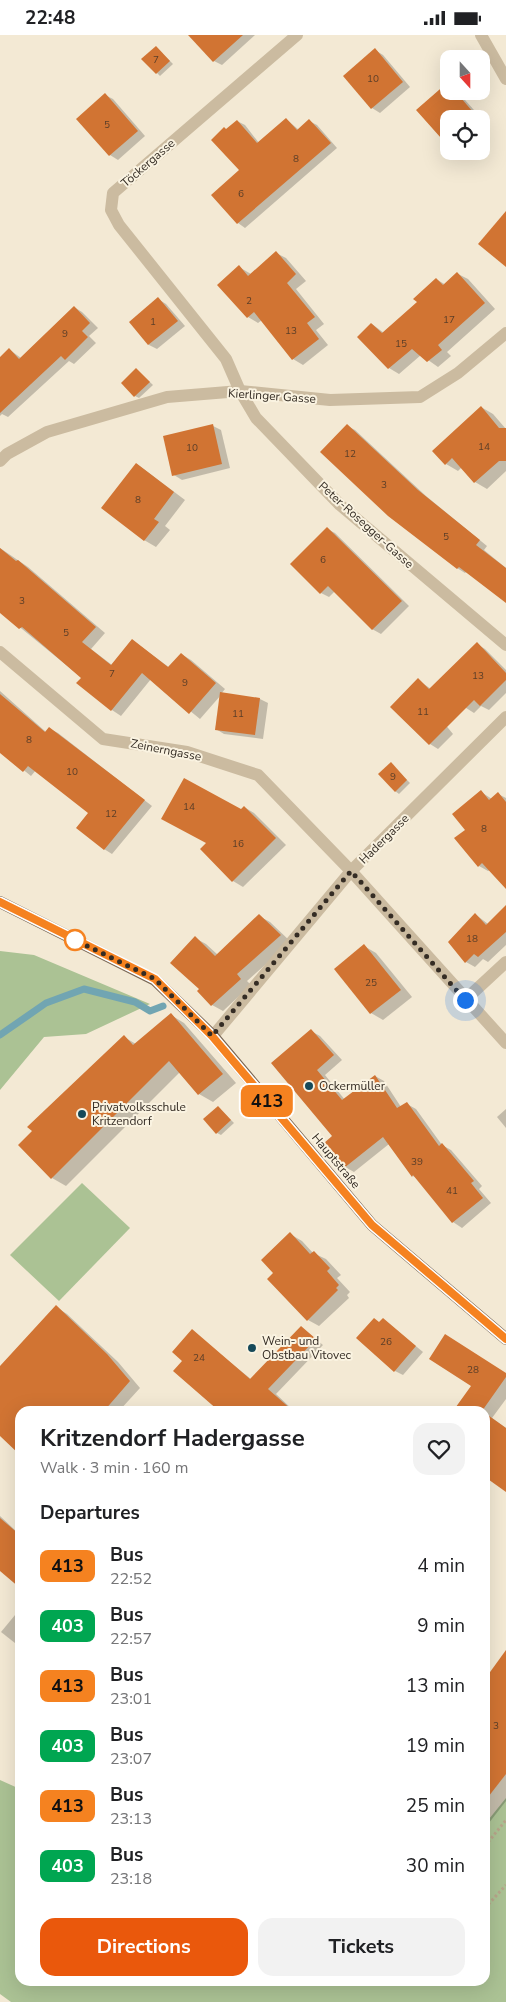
<!DOCTYPE html>
<meta charset="utf-8">
<style>
body{margin:0;font-family:"Nunito Sans",sans-serif;background:#f2f2f2;color:#202124;height:100vh;display:flex;flex-direction:column;font-size:19px;white-space:nowrap}
*{box-sizing:border-box;margin:0}
p{font-size:16px;color:#757577}
.icon{flex:none;width:28px;height:28px;fill:none;stroke:currentColor;stroke-width:2;stroke-linecap:round;stroke-linejoin:round}
.map{position:relative;flex:1;overflow:hidden}
.panel{position:absolute;left:15px;top:1371px;width:475px;height:580px;display:flex;flex-direction:column;background:#fff;border-radius:15px;box-shadow:0 5px 20px #0002}
.panel>*{flex:none}
.badge{padding:0 10px;border-radius:8px;font-size:18px;line-height:32px}
.needle{width:32px;rotate:159deg}
.fabs{position:absolute;left:440px;top:15px;display:grid;gap:10px}
.fabs a{display:grid;place-items:center;width:50px;height:50px;border-radius:10px;background:#fff;box-shadow:0 5px 20px #0002;font-size:25px}
.you{position:absolute;width:25px;height:25px;margin:-12px;border:4px solid #fff;border-radius:50%;background:#1a73e8;box-shadow:0 0 0 8px #1a73e833}
.map>.badge{position:absolute;translate:-50% -50%;box-shadow:0 0 0 2px #fff}
h2{padding:0 25px;font-size:19px;line-height:45px}
.round{display:grid;place-items:center;flex:none;width:52px;height:52px;border-radius:15px;background:#f2f2f2}
.headline{display:flex;align-items:center;justify-content:space-between;height:85px;padding:0 25px}
h1{font-size:24px;font-weight:700;line-height:38px}
.primary-button{display:flex;gap:10px;margin-top:auto;padding:10px 25px}
.primary-button a{flex:1;height:58px;border-radius:15px;background:#ea580c;color:#fff;font-size:20px;font-weight:700;line-height:58px;text-align:center}
.primary-button a+a{background:#f2f2f2;color:#202124}
ul{padding:0;list-style:none}
li{display:flex;align-items:center;gap:15px;height:60px;padding:0 25px}
li div{flex:1}
li b{display:block;font-size:19px}
li em{font-style:normal}
li .badge{min-width:55px;font-weight:700;text-align:center}
.status{display:flex;justify-content:space-between;align-items:center;height:35px;padding:0 25px;background:#fff;direction:ltr}
.status svg{height:14px;fill:currentColor}
.map>svg:first-child{display:block}
.green{fill:#abc294}
.shadow{fill:#0003}
.lines{fill:none;stroke-linecap:round;stroke-linejoin:round}
.stream{stroke:#71a5b2;stroke-width:7}
.building{fill:#d17433}
.path{stroke:#b7a58a;stroke-width:3;stroke-dasharray:2.5 2.5;stroke-linecap:butt}
.minor{stroke:#cbbba0;stroke-width:12}
.major{stroke:#786553;stroke-width:12}
.line-casing{stroke:#fff;stroke-width:11}
.line{stroke:#f58220;stroke-width:8}
.walk{stroke:#342c24;stroke-width:5;stroke-dasharray:0 9}
.stop-dot{fill:#fff;stroke:#f58220;stroke-width:2.5}
.poi-dot{fill:#164959;stroke:#faf3e1;stroke-width:2}
.labels{text-anchor:middle;dominant-baseline:central;stroke-width:4;stroke-linejoin:round;paint-order:stroke}
.number-label{font-size:10px;fill:#5b3e28}
.street-label{font-size:12px;fill:#342c24;stroke:#faf3e1}
.poi-label{font-size:12px;fill:#342c24;stroke:#faf3e1;text-anchor:start}
</style>
<div class="status"><b>22:48</b><svg viewBox="0 0 49 12"><path d="M0 12V9h3v3zM5 12V6h3v6zM10 12V3h3v9zM15 12V0h3v12zM26 1h20v11H26zM47 4h2v5h-2z"/></svg></div>
<div class="map">
<svg width="506" height="1967" viewBox="0 0 506 1967">
<rect width="100%" height="100%" fill="#f3e9d4"/>
<g class="green">
<path d="M0,916L34,920L150,969L86,999L44,1002L0,1055Z"/>
<path d="M82,1148L130,1193L59,1266L10,1220Z"/>
<path d="M0,1745L20,1754V1946H485V1789L506,1763V1967H11L0,1959Z"/>
</g>
<g class="shadow">
<path d="M200,0H255L222,30L214,26Z"/>
<path d="M156,12L173,29L160,41L157,38Z"/>
<path d="M375,15L383,20L410,52L380,78L372,73Z"/>
<path d="M448,50L449,56H457L482,84H449L418,75Z"/>
<path d="M105,60L113,64L145,101L118,125L110,120Z"/>
<path d="M286,84L299,95L309,86L317,90L337,113L245,193L238,188L241,135L227,95L237,86L245,90L259,108Z"/>
<path d="M276,218L286,223L306,246L296,254L324,289L316,295L328,310L303,330L293,324L262,285L258,288L248,282L219,250L239,232L251,239Z"/>
<path d="M458,239L468,244L495,274L447,317L451,321L438,332L421,320L399,339L389,333L372,289L384,298L418,268L436,244L446,250Z"/>
<path d="M158,264L166,269L185,291L157,314L149,310L131,287Z"/>
<path d="M74,272L82,277L98,293L89,301L96,308L74,329L69,326L8,382L2,379L0,381V324L10,315L21,323Z"/>
<path d="M136,334L153,350L139,363L135,361Z"/>
<path d="M481,372L493,379L506,394V436L487,454L475,447L462,432L458,436L446,429Z"/>
<path d="M213,391L221,395L230,433L182,445L174,440Z"/>
<path d="M347,391L355,395L426,461L487,511L484,515L506,533V567L467,536L465,538L457,533Z"/>
<path d="M137,429L185,465L165,491L170,495L156,512L144,505Z"/>
<path d="M327,494L335,498L409,571L381,599L372,594L335,556L329,562L321,558Z"/>
<path d="M0,513L28,532L105,598L91,614L112,630L132,605L170,633L181,619L191,625L225,654L221,659L260,664L268,668L263,704L224,699L216,694L221,660L200,684L151,644L121,681L112,675L82,643L0,576Z"/>
<path d="M477,609L485,614L506,635V658L489,675L481,671L474,678L463,671L444,688L453,699L438,714L430,709L391,672L418,645L431,654Z"/>
<path d="M0,656L46,697L50,694L58,698L152,771L112,819L104,814L90,778L36,735L31,741L0,716Z"/>
<path d="M391,729L410,748L399,759L395,756Z"/>
<path d="M481,757L492,764L498,759L506,763V852L490,835L488,836L479,831L466,795Z"/>
<path d="M244,772L254,778L286,810L243,852L233,846L241,775Z"/>
<path d="M506,871V910L488,927L483,924L475,932L466,927L475,879L488,889Z"/>
<path d="M259,881L270,887L291,907L247,946L251,950L223,976L212,970L201,954L195,903L206,909L218,920Z"/>
<path d="M364,911L376,918L412,962L383,985L371,978Z"/>
<path d="M171,980L184,988L236,1048L213,1067L199,1059L180,1037L66,1151L52,1143L124,1002L136,1009Z"/>
<path d="M311,996L320,1001L342,1025L325,1040L345,1065L375,1041L384,1046L401,1072L407,1069L416,1074L442,1110L451,1115L482,1151L479,1154L491,1168L462,1193L453,1187L418,1144L413,1141L389,1109L354,1137L345,1132L334,1101L273,1028Z"/>
<path d="M219,1073L234,1088L221,1100L217,1098Z"/>
<path d="M506,1074V1093L497,1082Z"/>
<path d="M290,1199L302,1206L313,1218L326,1224L341,1240L337,1243L350,1257L347,1260L349,1263L319,1291L308,1285L275,1238Z"/>
<path d="M56,1272L67,1279L118,1327L140,1353L119,1376H20V1419L0,1399V1332Z"/>
<path d="M384,1285L423,1317L403,1340L395,1336L381,1288Z"/>
<path d="M302,1293L323,1310L276,1359L294,1376H215L218,1373L184,1326L192,1296L252,1345Z"/>
<path d="M506,1338V1364L492,1383L506,1393V1456L485,1436V1376H459Z"/>
<path d="M0,1481L17,1497L20,1494V1551L0,1533Z"/>
<path d="M20,1574V1612L1,1597Z"/>
<path d="M506,1617V1766L485,1793V1646Z"/>
</g>
<g class="lines">
<path class="stream" d="M0,1000L46,968L84,954L135,967L150,976L163,971"/>
</g>
<g class="building">
<path d="M188,0H243L213,27Z"/>
<path d="M156,11L170,26L156,39L141,24Z"/>
<path d="M375,13L403,47L371,74L343,41Z"/>
<path d="M447,48L449,56H455L479,84H449V112L416,75Z"/>
<path d="M105,58L138,96L109,121L76,84Z"/>
<path d="M286,83L297,95L309,84L331,108L237,189L211,160L239,135L211,105L224,92L226,94L237,85L257,108Z"/>
<path d="M506,176V232L478,209Z"/>
<path d="M276,216L296,239L287,248L315,282L307,288L319,304L292,325L254,277L247,283L217,250L239,230L248,241Z"/>
<path d="M457,237L485,268L438,310L442,315L427,327L412,314L388,334L357,302L371,288L382,298L417,267L413,264L436,243L443,250Z"/>
<path d="M158,262L178,286L148,310L129,287Z"/>
<path d="M74,271L90,288L82,296L88,302L65,325L61,321L0,378V322L9,313L19,324Z"/>
<path d="M136,333L150,347L134,362L121,348Z"/>
<path d="M481,371L499,393H506V426H499L474,448L452,423L445,430L432,416Z"/>
<path d="M213,389L222,429L172,441L163,401Z"/>
<path d="M347,389L418,455L480,505L476,510L506,533V568L459,532L457,534L388,481L320,417Z"/>
<path d="M136,428L174,457L154,484L159,487L144,506L101,473Z"/>
<path d="M327,492L402,566L372,595L328,551L320,559L290,529Z"/>
<path d="M0,513L16,526L18,525L96,592L82,607L111,630L132,604L168,632L181,618L216,648L189,679L142,638L111,676L76,648L81,643L22,592L19,594L0,578Z"/>
<path d="M477,607L506,638V645L480,671L474,665L429,710L390,672L418,643L429,654Z"/>
<path d="M220,657L260,663L255,700L215,695Z"/>
<path d="M0,659L45,697L49,692L145,765L104,815L76,793L88,778L28,731L23,737L0,718Z"/>
<path d="M391,727L407,745L395,757L378,739Z"/>
<path d="M184,743L241,774L244,771L276,803L232,847L200,814L206,808L161,784Z"/>
<path d="M481,755L489,765L498,757L506,767V854L482,828L478,832L454,803L465,795L452,779Z"/>
<path d="M506,870V897L478,922L474,919L465,928L448,907L475,878L486,890Z"/>
<path d="M259,879L281,900L237,939L241,944L211,971L197,956L199,954L170,928L195,901L215,921Z"/>
<path d="M364,909L401,955L370,979L334,934Z"/>
<path d="M171,978L223,1039L198,1060L169,1026L51,1144L18,1110L32,1096L27,1092L124,1000L133,1010Z"/>
<path d="M311,994L334,1020L317,1035L342,1065L375,1040L397,1073L407,1067L439,1111L442,1108L474,1146L471,1148L483,1163L452,1188L413,1140L412,1142L383,1102L344,1133L323,1109L332,1101L271,1028Z"/>
<path d="M218,1071L231,1085L216,1099L203,1084Z"/>
<path d="M290,1197L310,1219L314,1216L330,1233L327,1236L339,1250L336,1253L338,1255L307,1286L267,1244L273,1238L261,1225Z"/>
<path d="M56,1270L107,1319L130,1346L104,1376H20V1420L0,1401V1331Z"/>
<path d="M374,1283L379,1287L383,1283L416,1311L394,1337L356,1303Z"/>
<path d="M301,1291L316,1304L268,1354L293,1376H219L173,1336L182,1326L172,1317L192,1294L250,1344Z"/>
<path d="M445,1299L506,1338V1342L482,1376H453L471,1351L429,1324Z"/>
<path d="M485,1378L506,1393V1457L485,1442Z"/>
<path d="M0,1483L20,1500V1553L0,1536Z"/>
<path d="M506,1615V1739L485,1766V1644Z"/>
</g>
<g class="lines">
<g class="path">
<path d="M485,1811L506,1785"/>
<path d="M485,1873L506,1850"/>
</g>
<g class="minor">
<path d="M297,0L113,158L111,175L119,190L226,324L240,356L256,383L340,470L506,610"/>
<path d="M481,0L506,44"/>
<path d="M0,426L7,419L47,397L167,362L240,356L330,365L420,362L458,338L506,298"/>
<path d="M0,617L103,704L187,717L258,740L351,836L506,1008"/>
<path d="M465,965L506,927"/>
<path d="M213,1001L351,836L506,682"/>
</g>
<path class="major" d="M0,867L155,945L213,1001L372,1190L506,1304"/>
</g>
<g class="lines">
<defs>
<path id="line" d="M0,867L155,944L212,1001L372,1190L506,1304"/>
</defs>
<use href="#line" class="line-casing"/>
<use href="#line" class="line"/>
<path class="walk" d="M75,905L73,904L155,944L212,1001L351,836L465,965"/>
</g>
<circle class="stop-dot" cx="75" cy="905" r="10"/>
<g class="poi-dot">
<circle cx="309" cy="1051" r="5"/>
<circle cx="82" cy="1079" r="5"/>
<circle cx="252" cy="1313" r="5"/>
</g>
<g class="labels">
<g class="number-label">
<text x="156" y="25">7</text>
<text x="373" y="44">10</text>
<text x="107" y="90">5</text>
<text x="296" y="124">8</text>
<text x="241" y="159">6</text>
<text x="249" y="266">2</text>
<text x="449" y="285">17</text>
<text x="153" y="287">1</text>
<text x="291" y="296">13</text>
<text x="65" y="299">9</text>
<text x="401" y="309">15</text>
<text x="484" y="412">14</text>
<text x="192" y="413">10</text>
<text x="350" y="419">12</text>
<text x="384" y="450">3</text>
<text x="138" y="465">8</text>
<text x="446" y="502">5</text>
<text x="323" y="525">6</text>
<text x="22" y="566">3</text>
<text x="66" y="598">5</text>
<text x="112" y="639">7</text>
<text x="478" y="641">13</text>
<text x="185" y="648">9</text>
<text x="423" y="677">11</text>
<text x="238" y="679">11</text>
<text x="29" y="705">8</text>
<text x="72" y="737">10</text>
<text x="393" y="742">9</text>
<text x="189" y="772">14</text>
<text x="111" y="779">12</text>
<text x="484" y="794">8</text>
<text x="238" y="809">16</text>
<text x="472" y="904">18</text>
<text x="371" y="948">25</text>
<text x="417" y="1127">39</text>
<text x="452" y="1156">41</text>
<text x="386" y="1307">26</text>
<text x="199" y="1323">24</text>
<text x="473" y="1335">28</text>
<text x="496" y="1691">3</text>
</g>
<g class="street-label">
<text transform="translate(148 128) rotate(-41)">Töckergasse</text>
<text transform="translate(272 361) rotate(4)">Kierlinger Gasse</text>
<text transform="translate(366 490) rotate(42)">Peter-Rosegger-Gasse</text>
<text transform="translate(166 715) rotate(11)">Zeinerngasse</text>
<text transform="translate(384 804) rotate(-45)">Hadergasse</text>
<text transform="translate(336 1126) rotate(50)">Hauptstraße</text>
</g>
<g class="poi-label">
<text x="319" y="1051">Ockermüller</text>
<text x="92" y="1072">Privatvolksschule<tspan x="92" dy="14">Kritzendorf</tspan></text>
<text x="262" y="1306">Wein- und<tspan x="262" dy="14">Obstbau Vitovec</tspan></text>
</g>
</g>
</svg>
<div class="fabs">
<a><svg class="needle" viewBox="-14 -14 28 28"><path d="M0-13l5 13h-10z" fill="#e53935"/><path d="M0 13l5-13h-10z" fill="#757577"/></svg></a>
<a><svg class="icon" aria-label="locate" viewBox="0 0 24 24"><circle cx="12" cy="12" r="6"/><path d="M12 2v4M12 18v4M2 12h4M18 12h4"/></svg></a>
</div>
<div class="you" style="left:465px;top:965px"></div>
<b class="badge" style="left:267px;top:1066px;background:#f58220;color:#111">413</b>
<section class="panel">
<div class="headline"><div><h1>Kritzendorf Hadergasse</h1><p>Walk · 3 min · 160 m</p></div><a class="round"><svg class="icon" aria-label="heart" viewBox="0 0 24 24"><path d="M12 20l-8-8c-3-5 5-10 8-4 3-6 11-1 8 4z"/></svg></a></div>
<h2>Departures</h2>
<ul>
<li><span class="badge" style="background:#f58220;color:#111">413</span><div><b>Bus</b><p>22:52</p></div><em>4 min</em></li>
<li><span class="badge" style="background:#00a651;color:#fff">403</span><div><b>Bus</b><p>22:57</p></div><em>9 min</em></li>
<li><span class="badge" style="background:#f58220;color:#111">413</span><div><b>Bus</b><p>23:01</p></div><em>13 min</em></li>
<li><span class="badge" style="background:#00a651;color:#fff">403</span><div><b>Bus</b><p>23:07</p></div><em>19 min</em></li>
<li><span class="badge" style="background:#f58220;color:#111">413</span><div><b>Bus</b><p>23:13</p></div><em>25 min</em></li>
<li><span class="badge" style="background:#00a651;color:#fff">403</span><div><b>Bus</b><p>23:18</p></div><em>30 min</em></li>
</ul>
<div class="primary-button"><a>Directions</a><a>Tickets</a></div>
</section>
</div>
